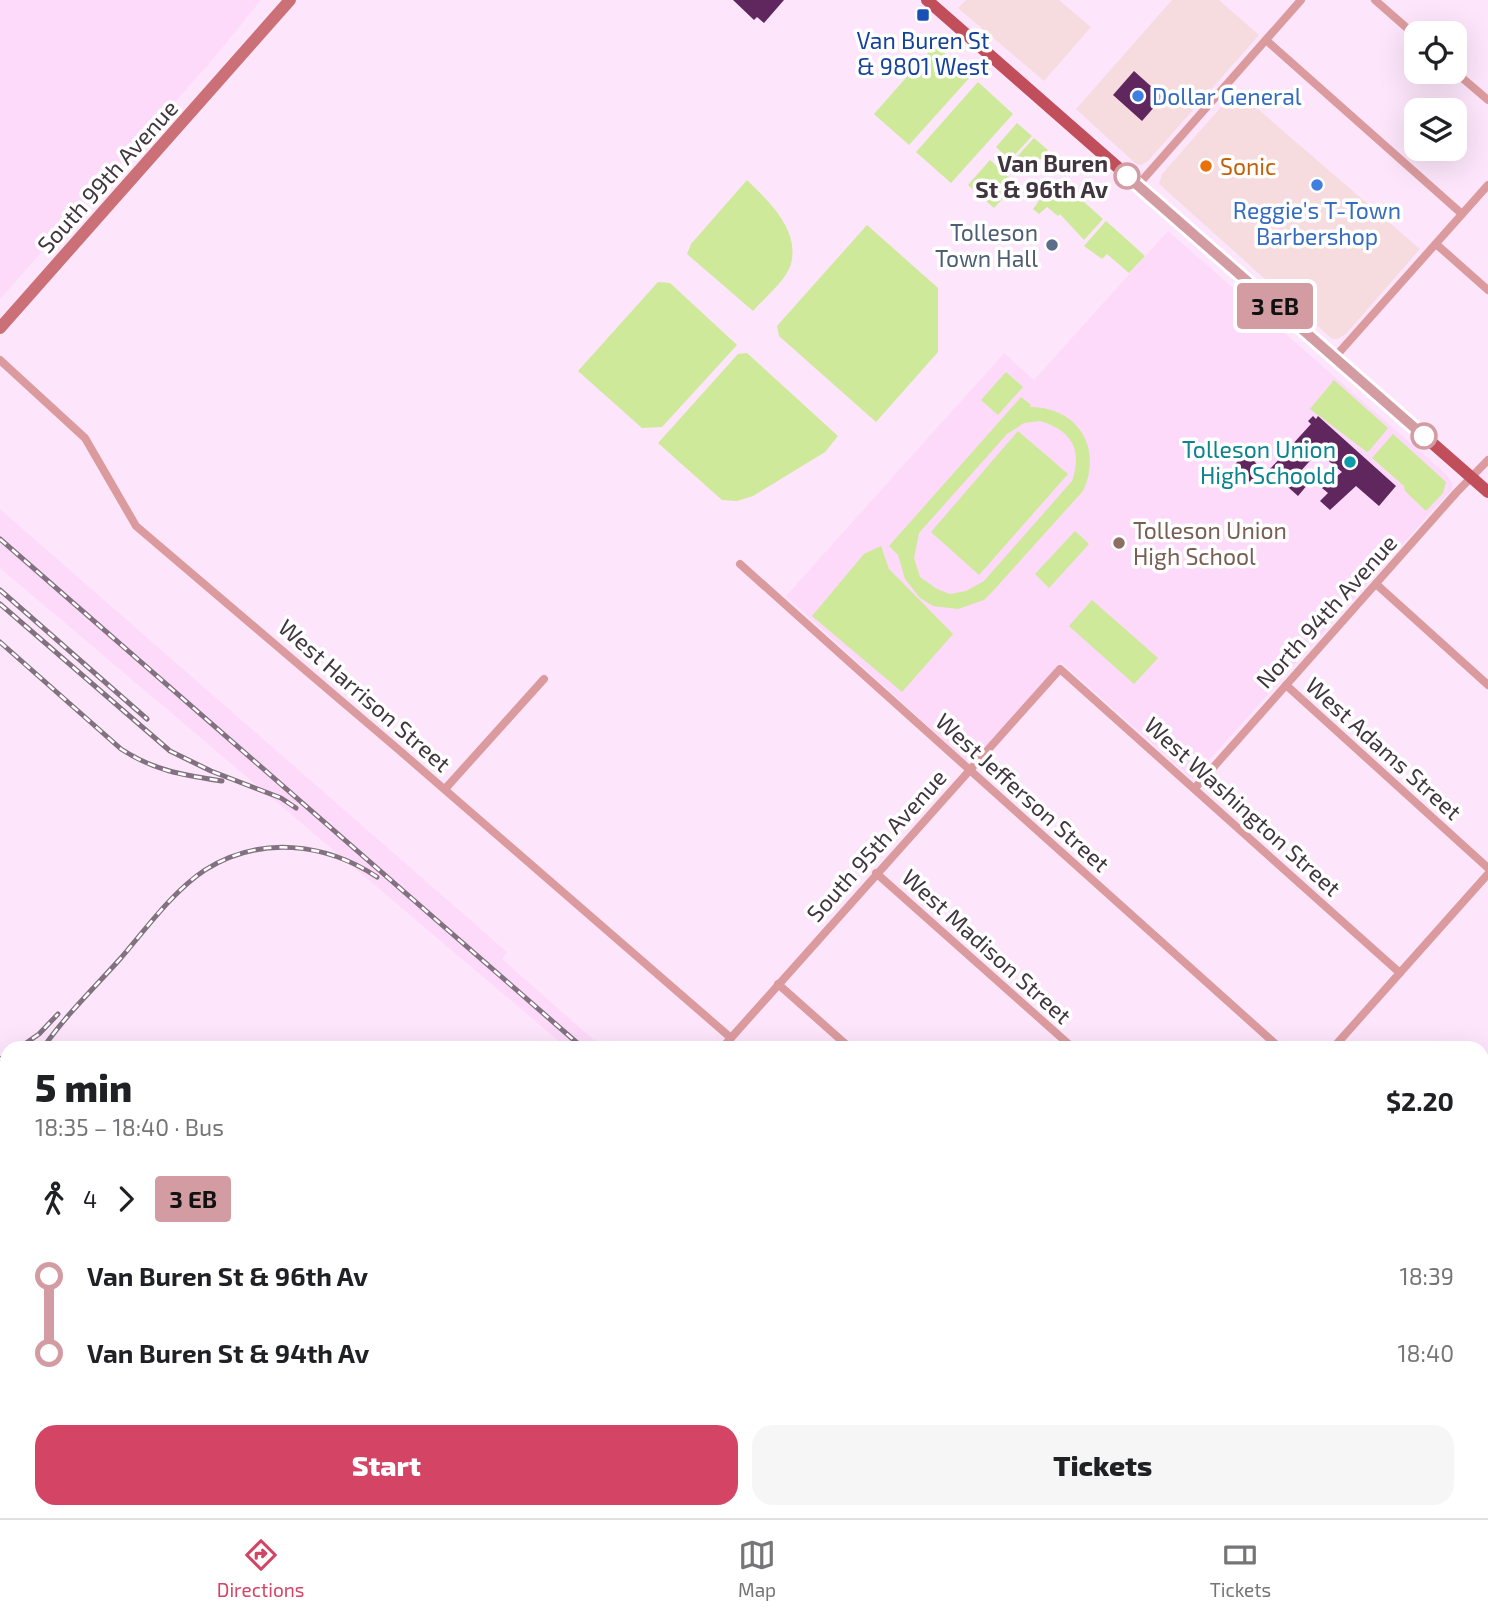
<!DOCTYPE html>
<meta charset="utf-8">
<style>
body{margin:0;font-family:"Exo 2",sans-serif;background:#f6f6f6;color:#202124;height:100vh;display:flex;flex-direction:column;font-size:26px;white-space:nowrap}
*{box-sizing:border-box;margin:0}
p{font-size:23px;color:#757577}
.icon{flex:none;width:38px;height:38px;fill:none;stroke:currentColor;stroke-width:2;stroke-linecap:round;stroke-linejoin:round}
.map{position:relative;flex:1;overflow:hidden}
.side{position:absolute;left:0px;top:1041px;width:1489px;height:478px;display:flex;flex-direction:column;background:#fff;border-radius:21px 21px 0 0;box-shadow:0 7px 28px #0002}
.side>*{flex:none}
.badge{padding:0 14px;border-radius:5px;font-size:24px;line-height:46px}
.buttons{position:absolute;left:1404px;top:21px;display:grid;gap:14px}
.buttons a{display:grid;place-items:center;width:63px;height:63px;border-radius:14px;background:#fff;box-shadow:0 7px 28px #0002;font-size:35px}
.map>.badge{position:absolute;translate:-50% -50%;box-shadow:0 0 0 4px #fff}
.legs{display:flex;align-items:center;gap:10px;height:77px;padding:0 35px;font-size:23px}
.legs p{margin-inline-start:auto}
.head{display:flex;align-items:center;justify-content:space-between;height:119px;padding:0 35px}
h1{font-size:38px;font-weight:800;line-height:52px}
.cta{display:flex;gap:14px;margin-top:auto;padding:14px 35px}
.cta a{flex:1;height:80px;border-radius:21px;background:#d44465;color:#fff;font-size:28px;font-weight:800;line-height:80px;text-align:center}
.cta a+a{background:#f6f6f6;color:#202124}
ul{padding:0 35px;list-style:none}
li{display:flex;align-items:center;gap:24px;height:77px;font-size:26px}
li i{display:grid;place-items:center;width:10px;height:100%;margin:0 9px;background:currentColor}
li i::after{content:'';width:18px;height:18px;margin:-9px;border:5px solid;border-radius:50%;background:#fff}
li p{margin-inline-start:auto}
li:first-child i{background:linear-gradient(#0000 50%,currentColor 0)}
li:last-child i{background:linear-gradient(currentColor 50%,#0000 0)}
.tab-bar{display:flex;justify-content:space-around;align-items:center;height:98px;border-top:2px solid #e0e0e0;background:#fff;font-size:19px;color:#757577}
.tab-bar a{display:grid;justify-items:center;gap:4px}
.tab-bar .current{color:#d44465}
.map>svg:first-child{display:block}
.commercial{fill:#f7dcdf}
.built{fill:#fddafa}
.green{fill:#cde999;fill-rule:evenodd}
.building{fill:#5f275e}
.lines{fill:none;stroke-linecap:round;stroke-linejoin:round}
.street{stroke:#db9b9e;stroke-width:8}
.secondary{stroke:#cc7077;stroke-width:12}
.primary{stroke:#c04f5b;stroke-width:12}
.rail-casing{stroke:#827280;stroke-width:5}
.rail{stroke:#fff;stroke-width:2.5;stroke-dasharray:8;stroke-linecap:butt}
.line-1-casing{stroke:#fff;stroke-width:16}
.line-1{stroke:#d39ca3;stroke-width:10}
.transit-dot{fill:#1a4fb4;stroke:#fff;stroke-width:2.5}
.shop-dot{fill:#3f7fe0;stroke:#fff;stroke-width:2.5}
.food-dot{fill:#e8710a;stroke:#fff;stroke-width:2.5}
.stop-1-dot{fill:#fff;stroke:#d39ca3;stroke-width:3.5}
.service-dot{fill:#5c6f8a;stroke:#fff;stroke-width:2.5}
.culture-dot{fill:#0f9aa8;stroke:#fff;stroke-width:2.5}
.education-dot{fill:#8d6e63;stroke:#fff;stroke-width:2.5}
.labels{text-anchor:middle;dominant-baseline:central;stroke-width:7;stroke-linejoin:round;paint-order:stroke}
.transit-label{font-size:23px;fill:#164399;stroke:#fff}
.shop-label{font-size:23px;fill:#366cbe;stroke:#fff;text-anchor:start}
.stop-label{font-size:23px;font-weight:bold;fill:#413640;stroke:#fff;text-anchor:end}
.food-label{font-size:23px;fill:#c56008;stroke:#fff;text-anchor:start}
.street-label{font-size:23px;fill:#413640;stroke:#fff}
.service-label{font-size:23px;fill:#4e5e75;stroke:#fff;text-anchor:end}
.culture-label{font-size:23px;fill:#0d838f;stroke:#fff;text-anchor:end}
.education-label{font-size:23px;fill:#785e54;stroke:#fff;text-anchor:start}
</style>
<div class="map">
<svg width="1488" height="1518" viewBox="0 0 1488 1518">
<rect width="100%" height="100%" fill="#fde6fb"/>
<g class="commercial">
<path d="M966,0H1059L1091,27L1044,81L958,8Z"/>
<path d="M1172,0H1219L1259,35L1148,161L1141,165L1136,164L1076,109Z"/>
<path d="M1236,90L1420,249L1346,334L1337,339H1332L1159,184L1162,174Z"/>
<path d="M402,1512H985L979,1518H409Z"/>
</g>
<g class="built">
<path d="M0,0H261L214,58L0,299Z"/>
<path d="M1168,231L1447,475L1453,484L1452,489L1194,777H1190L1061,662L975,758L966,761L786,596L1004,353L1034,380Z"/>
<path d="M0,509L507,952L502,959L603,1048H567L0,568Z"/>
<path d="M1482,1504L1488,1509V1518H1298L1304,1512H1482Z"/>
</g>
<g class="green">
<path d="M935,45L971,76L909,145L874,114Z"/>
<path d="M978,82L1013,114L951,183L916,152Z"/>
<path d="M1017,123L1032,136L1010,160L996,147Z"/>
<path d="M1034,138L1048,150L1027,175L1012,162Z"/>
<path d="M990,160L1016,184L994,208L968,185Z"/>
<path d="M747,180C768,201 800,229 791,264C785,282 765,297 753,311L687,254L691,244Z"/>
<path d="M1066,186L1103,219L1084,240L1060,214L1058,216L1047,207L1039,214L1033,209L1047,190L1055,197Z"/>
<path d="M1106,221L1145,256L1129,273L1107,254L1102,259L1084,246Z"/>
<path d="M867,225L938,288V352L876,422L779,336L777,326Z"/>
<path d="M658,282L670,283L737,345L662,427L642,428L578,371Z"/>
<path d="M747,353L838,436L825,452L753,496L737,501L722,500L658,443L738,354Z"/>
<path d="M1006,372L1023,387L998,415L981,400Z"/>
<path d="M1334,380L1388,428L1369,451L1367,452L1310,409Z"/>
<path d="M1021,397L1031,405L1030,407C1078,407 1103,448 1083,491L992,592L984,600L958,609L933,606L920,598L905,579L898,555L889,546ZM1040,421C1071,430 1083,449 1072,481L984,581L966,591L950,594L937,589L920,577L914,558L919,533L1007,434L1024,423Z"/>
<path d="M1018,431L1068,474L979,575L931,532Z"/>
<path d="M1393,434L1446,482L1443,493L1426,511L1405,491L1404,486L1372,458Z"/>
<path d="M1075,531L1089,544L1049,588L1035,574Z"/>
<path d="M881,546L889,569L953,634L902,692L812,616L864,554Z"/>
<path d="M1092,600L1158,658L1134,684L1069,626Z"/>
</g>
<g class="building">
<path d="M733,0H784L764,23L757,17L754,20Z"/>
<path d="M1134,71L1163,97L1142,121L1113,95Z"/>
<path d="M1313,416L1316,419L1318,416L1396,486L1379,506L1356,486L1330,510L1320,501L1328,493L1322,488L1342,472L1318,452L1299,473L1309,483L1298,496L1269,470L1311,424L1308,421Z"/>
<circle cx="1246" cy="470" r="12"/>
</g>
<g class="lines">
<g class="street">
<path d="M1375,0L1416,36"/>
<path d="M1266,40L1462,214"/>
<path d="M1454,71L1488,100"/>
<path d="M1138,185L1301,0"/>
<path d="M1436,244L1488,290"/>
<path d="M1335,357L1488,185"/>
<path d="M0,360L85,438L136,526L399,750L731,1038"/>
<path d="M740,564L1280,1048"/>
<path d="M1376,584L1488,685"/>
<path d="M1286,685L1488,868"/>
<path d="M1195,788L1456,493L1488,460"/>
<path d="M445,789L544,679"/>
<path d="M876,873L1073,1048"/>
<path d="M778,984L850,1048"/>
<path d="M722,1048L1060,669L1400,973"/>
<path d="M1333,1048L1488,874"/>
<path d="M1482,1089L1488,1082"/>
<path d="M1482,1229L1488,1234"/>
<path d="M1482,1297L1488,1291"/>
<path d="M1482,1506L1488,1499"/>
<path d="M1202,1512L1209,1518"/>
<path d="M1286,1518L1291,1512"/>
</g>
<path class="secondary" d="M0,328L290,0"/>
<path class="primary" d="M927,0L1488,492"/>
<defs>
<g id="rail">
<path d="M0,539L583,1048"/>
<path d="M0,590L147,719"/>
<path d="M0,604L170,751L211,771L281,798L296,808"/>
<path d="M0,642L121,749C155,771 183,775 222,781"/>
<path d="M19,1048L39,1034L58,1014"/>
<path d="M43,1048C65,1016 94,988 120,959C146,929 172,892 205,870C260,835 326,843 377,877"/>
<path d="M0,1059L7,1056"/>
<path d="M0,1159L7,1133"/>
<path d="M192,1512L199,1518"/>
<path d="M1114,1512L1121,1518"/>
</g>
</defs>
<use href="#rail" class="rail-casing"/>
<use href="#rail" class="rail"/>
</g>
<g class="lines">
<defs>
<path id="line-1" d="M1127,176L1424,436"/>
</defs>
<use href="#line-1" class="line-1-casing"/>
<use href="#line-1" class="line-1"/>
</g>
<rect class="transit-dot" x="916" y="8" width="14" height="14" rx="3.5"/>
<g class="shop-dot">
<circle cx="1138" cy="96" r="7"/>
<circle cx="1317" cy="185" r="7"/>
</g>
<circle class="food-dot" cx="1206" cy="166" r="7"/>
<g class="stop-1-dot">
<circle cx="1127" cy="176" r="12"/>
<circle cx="1424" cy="436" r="12"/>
</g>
<circle class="service-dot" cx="1052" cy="245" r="7"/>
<circle class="culture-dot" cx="1350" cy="462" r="7"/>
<circle class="education-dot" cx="1119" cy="543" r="7"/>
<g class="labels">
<g class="transit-label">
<text x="923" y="40">Van Buren St<tspan x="923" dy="26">&amp; 9801 West</tspan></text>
</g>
<g class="shop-label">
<text x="1152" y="96">Dollar General</text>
<text x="1317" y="210" text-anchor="middle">Reggie's T-Town<tspan x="1317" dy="26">Barbershop</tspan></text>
</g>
<g class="stop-label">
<text x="1108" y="163">Van Buren<tspan x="1108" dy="26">St &amp; 96th Av</tspan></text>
</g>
<g class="food-label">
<text x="1220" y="166">Sonic</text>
</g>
<g class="street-label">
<text transform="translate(107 176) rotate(-48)">South 99th Avenue</text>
<text transform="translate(1326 611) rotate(-48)">North 94th Avenue</text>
<text transform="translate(365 695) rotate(41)">West Harrison Street</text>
<text transform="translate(1384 748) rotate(42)">West Adams Street</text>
<text transform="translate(1023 792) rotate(42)">West Jefferson Street</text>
<text transform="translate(1243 806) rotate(42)">West Washington Street</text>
<text transform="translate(876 845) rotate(-48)">South 95th Avenue</text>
<text transform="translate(987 946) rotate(42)">West Madison Street</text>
</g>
<g class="service-label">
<text x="1038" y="232">Tolleson<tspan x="1038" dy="26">Town Hall</tspan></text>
</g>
<g class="culture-label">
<text x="1336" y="449">Tolleson Union<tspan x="1336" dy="26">High Schoold</tspan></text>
</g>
<g class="education-label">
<text x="1133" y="530">Tolleson Union<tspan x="1133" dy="26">High School</tspan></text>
</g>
</g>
</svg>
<div class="buttons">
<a><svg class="icon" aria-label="locate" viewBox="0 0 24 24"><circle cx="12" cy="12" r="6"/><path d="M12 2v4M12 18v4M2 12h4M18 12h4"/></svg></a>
<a><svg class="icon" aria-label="layers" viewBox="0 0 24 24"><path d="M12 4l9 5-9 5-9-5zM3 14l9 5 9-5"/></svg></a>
</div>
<b class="badge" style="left:1275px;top:306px;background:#d39ca3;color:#111">3 EB</b>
<section class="side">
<div class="head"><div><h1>5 min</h1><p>18:35 – 18:40 · Bus</p></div><b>$2.20</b></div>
<div class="legs"><svg class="icon" aria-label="walk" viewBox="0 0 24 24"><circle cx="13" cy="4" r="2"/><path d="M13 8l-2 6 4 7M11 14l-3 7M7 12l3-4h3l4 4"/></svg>4<svg class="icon" aria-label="forward" viewBox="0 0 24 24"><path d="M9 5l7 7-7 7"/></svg><b class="badge" style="background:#d39ca3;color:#111">3 EB</b></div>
<ul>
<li><i style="color:#d39ca3"></i><b>Van Buren St &amp; 96th Av</b><p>18:39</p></li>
<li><i style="color:#d39ca3"></i><b>Van Buren St &amp; 94th Av</b><p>18:40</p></li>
</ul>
<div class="cta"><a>Start</a><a>Tickets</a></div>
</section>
</div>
<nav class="tab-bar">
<a class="current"><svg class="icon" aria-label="directions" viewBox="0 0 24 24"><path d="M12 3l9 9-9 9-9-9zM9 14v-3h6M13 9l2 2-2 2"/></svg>Directions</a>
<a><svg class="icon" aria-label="map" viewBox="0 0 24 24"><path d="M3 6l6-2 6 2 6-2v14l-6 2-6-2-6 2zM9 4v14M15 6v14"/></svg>Map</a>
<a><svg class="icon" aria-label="tickets" viewBox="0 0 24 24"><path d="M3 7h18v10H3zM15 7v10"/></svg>Tickets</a>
</nav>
